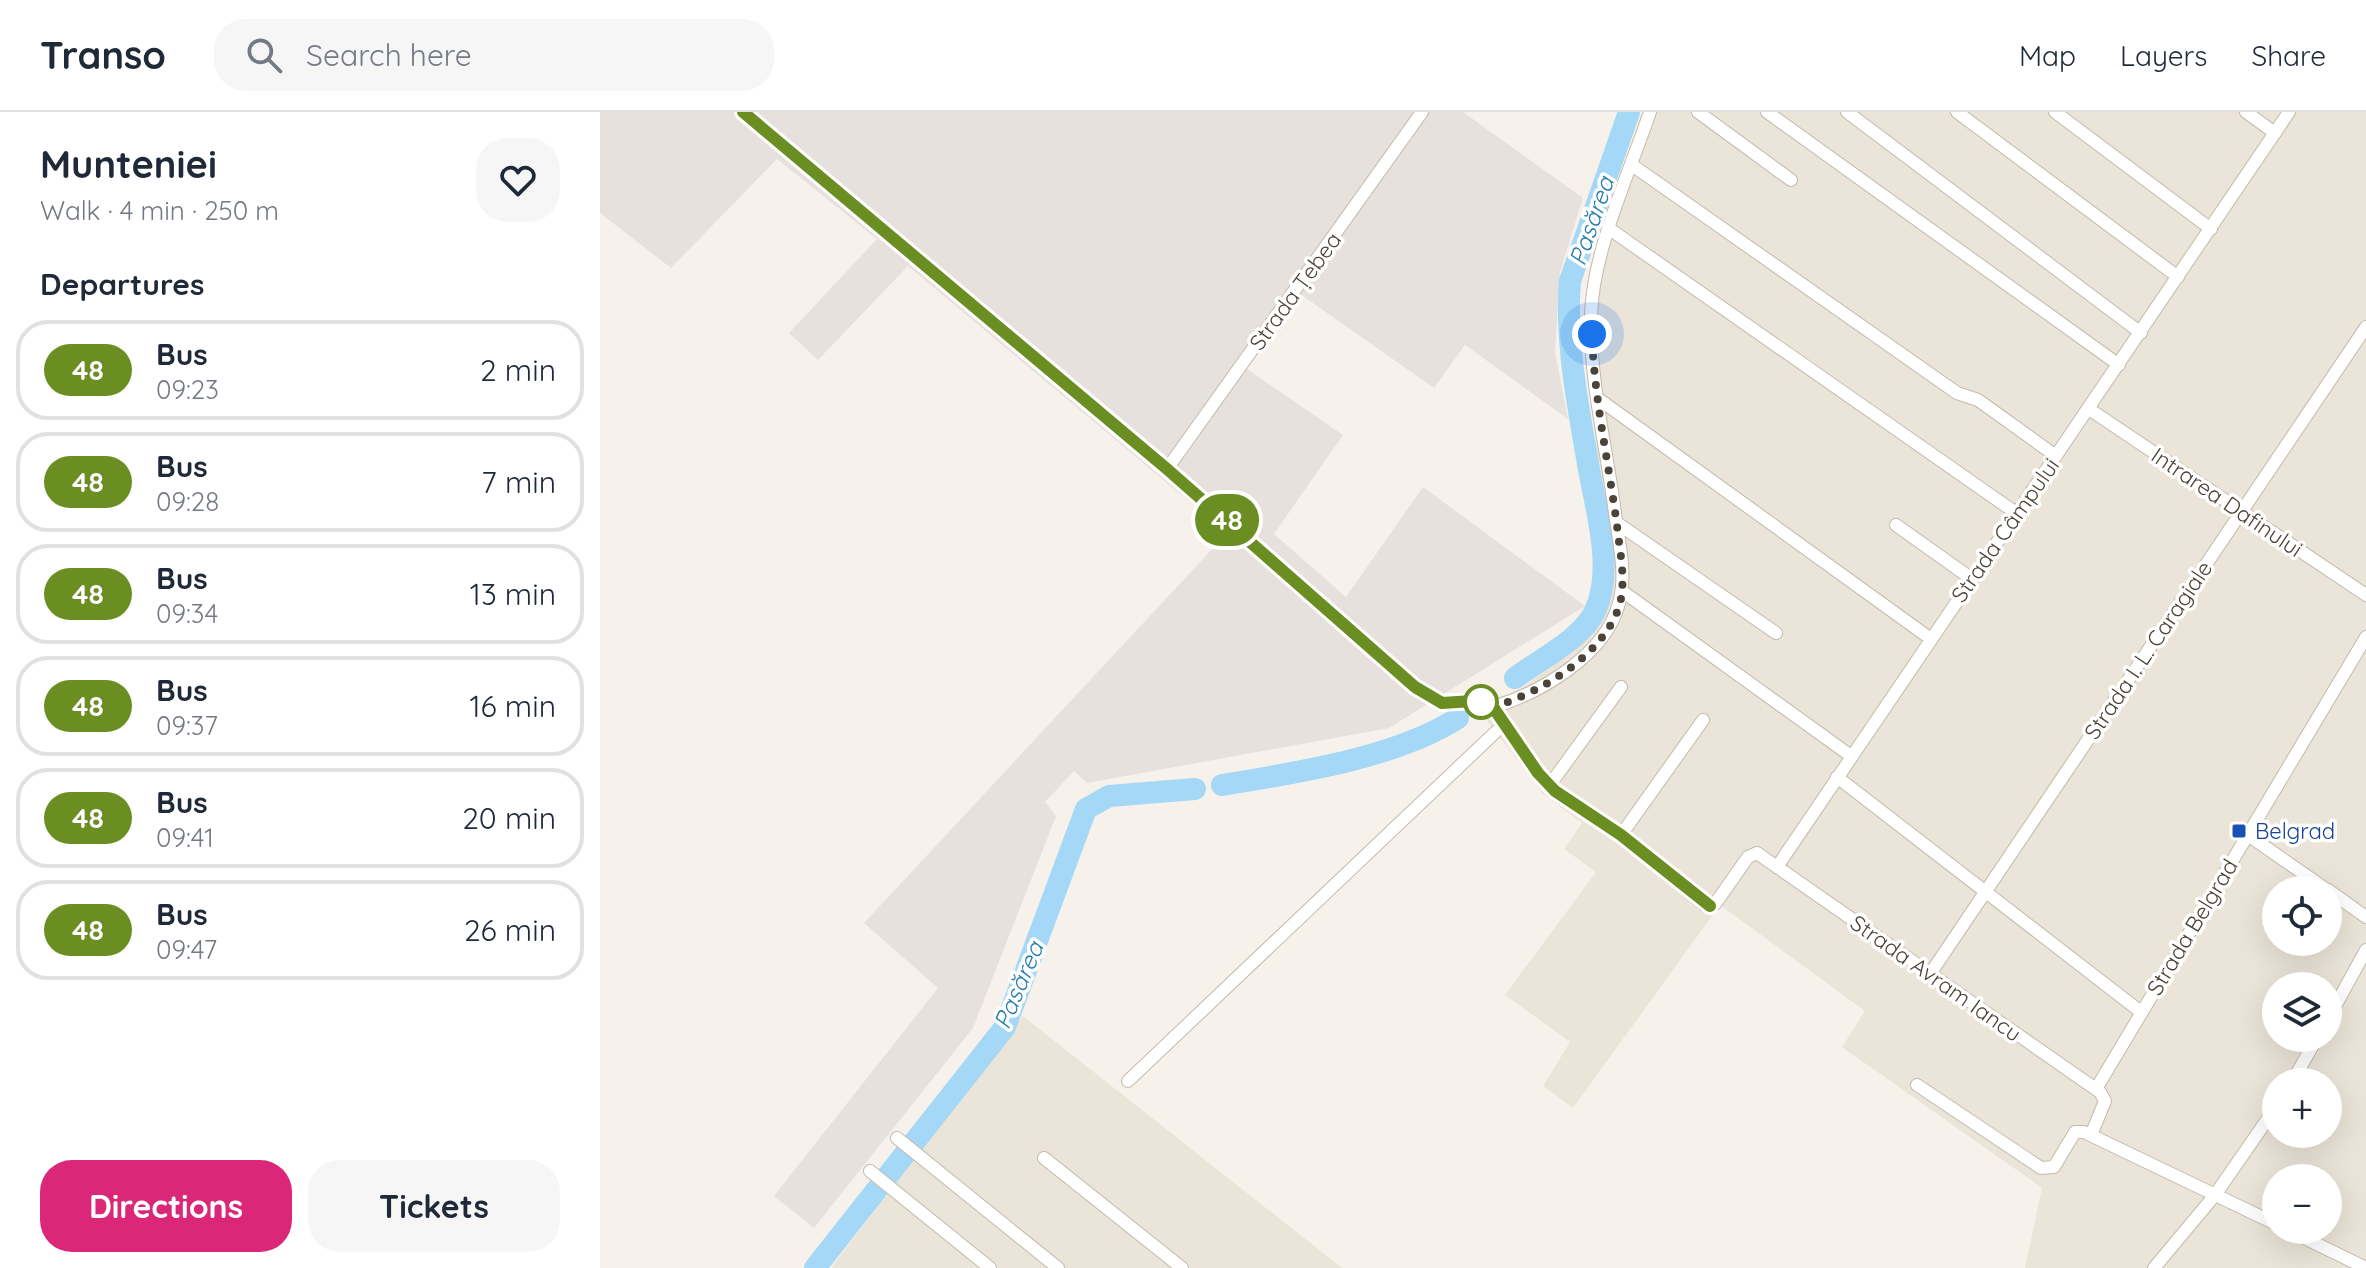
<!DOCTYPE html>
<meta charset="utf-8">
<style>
body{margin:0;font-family:Quicksand,sans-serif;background:#f6f6f7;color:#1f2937;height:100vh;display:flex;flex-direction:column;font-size:30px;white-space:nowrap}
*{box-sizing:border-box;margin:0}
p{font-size:26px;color:#747a83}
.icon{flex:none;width:44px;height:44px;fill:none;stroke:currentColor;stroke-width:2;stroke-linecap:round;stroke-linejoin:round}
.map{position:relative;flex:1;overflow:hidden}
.sheet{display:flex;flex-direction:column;background:#fff;width:600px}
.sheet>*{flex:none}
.badge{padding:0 16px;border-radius:26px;font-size:28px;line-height:52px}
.buttons{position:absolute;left:1662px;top:764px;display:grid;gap:16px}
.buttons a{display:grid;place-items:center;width:80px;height:80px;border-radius:50%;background:#fff;box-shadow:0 8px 32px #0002;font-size:40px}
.you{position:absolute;width:40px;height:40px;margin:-20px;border:6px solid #fff;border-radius:50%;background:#1a73e8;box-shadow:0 0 0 12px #1a73e833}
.map>.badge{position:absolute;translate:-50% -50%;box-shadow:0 0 0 4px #fff}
h2{padding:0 40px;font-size:30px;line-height:72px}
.round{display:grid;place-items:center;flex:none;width:84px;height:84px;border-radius:32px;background:#f6f6f7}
.headline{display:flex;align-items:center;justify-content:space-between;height:136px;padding:0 40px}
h1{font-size:38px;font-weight:700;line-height:60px}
.button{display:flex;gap:16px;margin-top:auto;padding:16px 40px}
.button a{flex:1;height:92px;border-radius:32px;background:#db2777;color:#fff;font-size:32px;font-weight:700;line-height:92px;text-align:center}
.button a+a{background:#f6f6f7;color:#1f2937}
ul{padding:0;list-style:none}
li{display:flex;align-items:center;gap:24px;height:100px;margin:0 16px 12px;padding:0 24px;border:4px solid #e0e1e3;border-radius:32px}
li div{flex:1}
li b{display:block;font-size:30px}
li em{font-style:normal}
li .badge{min-width:88px;font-weight:700;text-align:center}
header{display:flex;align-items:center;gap:48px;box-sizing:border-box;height:112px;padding:0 40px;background:#fff;border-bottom:2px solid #e0e1e3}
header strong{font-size:38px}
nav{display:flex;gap:44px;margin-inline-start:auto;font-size:28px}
.search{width:560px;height:72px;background:#f6f6f7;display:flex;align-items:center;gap:20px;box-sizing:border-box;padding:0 28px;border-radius:32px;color:#747a83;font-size:30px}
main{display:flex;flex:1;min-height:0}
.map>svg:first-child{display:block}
.residential{fill:#ebe4d8;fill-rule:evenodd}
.industrial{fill:#e6e1dc}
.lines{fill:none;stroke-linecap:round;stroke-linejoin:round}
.river{stroke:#a4d8f6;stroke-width:22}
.minor-casing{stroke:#c3baac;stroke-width:14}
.minor{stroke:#fff;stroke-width:12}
.line-casing{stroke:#fff;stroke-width:18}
.line{stroke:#6b8e23;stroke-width:12}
.walk{stroke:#4b4338;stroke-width:8;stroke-dasharray:0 14.4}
.stop-dot{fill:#fff;stroke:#6b8e23;stroke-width:4}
.transit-dot{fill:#1a4fb4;stroke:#fff;stroke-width:3}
.labels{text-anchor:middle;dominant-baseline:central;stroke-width:7;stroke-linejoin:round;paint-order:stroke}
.street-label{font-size:22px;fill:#4b4338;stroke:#fff}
.transit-label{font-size:22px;fill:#164399;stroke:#fff;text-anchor:start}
.water-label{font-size:24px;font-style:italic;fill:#257caf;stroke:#fff}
</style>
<header>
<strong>Transo</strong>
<div class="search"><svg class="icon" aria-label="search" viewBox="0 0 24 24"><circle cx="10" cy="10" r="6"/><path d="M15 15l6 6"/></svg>Search here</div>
<nav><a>Map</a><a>Layers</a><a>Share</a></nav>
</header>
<main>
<section class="sheet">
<div class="headline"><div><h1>Munteniei</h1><p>Walk · 4 min · 250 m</p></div><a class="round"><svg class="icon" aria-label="heart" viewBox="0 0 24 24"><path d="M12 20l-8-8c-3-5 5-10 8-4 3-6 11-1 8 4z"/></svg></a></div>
<h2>Departures</h2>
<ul>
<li><span class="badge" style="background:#6b8e23;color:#fff">48</span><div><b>Bus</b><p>09:23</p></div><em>2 min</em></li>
<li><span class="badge" style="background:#6b8e23;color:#fff">48</span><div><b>Bus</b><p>09:28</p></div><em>7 min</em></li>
<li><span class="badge" style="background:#6b8e23;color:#fff">48</span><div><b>Bus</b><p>09:34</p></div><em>13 min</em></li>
<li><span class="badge" style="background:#6b8e23;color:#fff">48</span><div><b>Bus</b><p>09:37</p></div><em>16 min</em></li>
<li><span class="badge" style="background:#6b8e23;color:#fff">48</span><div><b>Bus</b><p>09:41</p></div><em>20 min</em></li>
<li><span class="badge" style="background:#6b8e23;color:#fff">48</span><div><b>Bus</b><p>09:47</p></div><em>26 min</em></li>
</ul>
<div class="button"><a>Directions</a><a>Tickets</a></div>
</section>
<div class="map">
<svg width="1766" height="1156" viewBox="0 0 1766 1156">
<rect width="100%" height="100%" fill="#f6f2eb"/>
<g class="residential">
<path d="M1042,0H1766V1156H1425L1442,1076L1242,935L1265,899L1120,793L973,996L943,974L970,930L905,883L996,760L964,737L982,711L943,682L879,598L919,578L988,525L1008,495L1012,481L986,238V195L989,168ZM1676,778H1728V830H1676ZM1676,874H1728V926H1676ZM1676,970H1728V1022H1676ZM1676,1066H1728V1118H1676Z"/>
<path d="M423,904L742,1156H231Z"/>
</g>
<path class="industrial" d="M0,0H863L983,86L960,160L955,240L968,307L865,233L834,276L700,182L647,257L743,323L674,422L746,485L823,375L985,494L789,616L487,671L474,659L445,690L456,704L373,916L214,1116L174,1084L338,876L264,811L627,421L308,154L218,248L189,221L277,127L177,47L71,156L0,101Z"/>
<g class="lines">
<g class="river">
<path d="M915,566C940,547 982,527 995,499C1015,457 995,395 988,352C978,293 965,229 970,169L1029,0"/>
<path d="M622,673C695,661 796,646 858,606"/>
<path d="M215,1156L405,915L486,697L509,684L595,677"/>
</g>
<defs>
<g id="minor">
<path d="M143,0L567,357L815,575L842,591L873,589L893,595L938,661L955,679L1021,723L1105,793L1115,792L1148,745L1157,741L1500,980L1505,989L1491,1023"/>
<path d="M1098,0L1191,68"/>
<path d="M1167,0L1519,253"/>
<path d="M1247,0L1541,221"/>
<path d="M1357,0L1578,165"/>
<path d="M1455,0L1611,117"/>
<path d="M1646,0L1675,21"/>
<path d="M1032,53L1357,281L1378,288L1456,344"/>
<path d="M1011,118L1416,401"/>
<path d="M1000,288L1331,527"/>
<path d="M1489,297L1766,483"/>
<path d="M567,357L822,0"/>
<path d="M1017,411L1176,521"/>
<path d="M1296,413L1372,467"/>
<path d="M1022,479L1251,644"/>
<path d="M893,595C940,581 1006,543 1019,491C1027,463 1019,430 1015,401C1007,338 989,267 991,203C993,138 1029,62 1050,0"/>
<path d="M1237,665L1541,900"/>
<path d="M949,674L1021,575"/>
<path d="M1021,723L1103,608"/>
<path d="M1648,723L1727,778"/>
<path d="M1177,755L1689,0"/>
<path d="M1728,778L1766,805"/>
<path d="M1330,862L1766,215"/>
<path d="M1728,907L1766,838"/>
<path d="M528,969L904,612"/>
<path d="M1692,970L1717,926"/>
<path d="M1317,973L1441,1056L1454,1055L1475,1020H1484L1676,1112"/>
<path d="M1496,977L1766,525"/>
<path d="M297,1026L458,1156"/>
<path d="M444,1046L582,1156"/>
<path d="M270,1059L390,1156"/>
<path d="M1688,1118L1766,1156"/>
<path d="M1554,1156L1615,1083L1676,995"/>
</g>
</defs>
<use href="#minor" class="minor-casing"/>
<use href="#minor" class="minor"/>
</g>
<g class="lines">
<defs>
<path id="line" d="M143,0L567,357L815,575L842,591L873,589L893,595L938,661L955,679L1021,723L1110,794"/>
</defs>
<use href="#line" class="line-casing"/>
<use href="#line" class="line"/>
<path class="walk" d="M881,590L893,595C940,581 1002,544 1019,495C1026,472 1021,446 1018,422C1010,356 994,289 992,222"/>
</g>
<circle class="stop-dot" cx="881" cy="590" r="16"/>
<rect class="transit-dot" x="1631" y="711" width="16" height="16" rx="4"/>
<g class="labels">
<g class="street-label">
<text transform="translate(695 179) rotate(-54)">Strada Țebea</text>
<text transform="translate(1627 390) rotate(34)">Intrarea Dafinului</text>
<text transform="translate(1405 418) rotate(-55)">Strada Câmpului</text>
<text transform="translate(1548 538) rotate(-56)">Strada I. L. Caragiale</text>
<text transform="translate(1592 815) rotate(-59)">Strada Belgrad</text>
<text transform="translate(1336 866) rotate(35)">Strada Avram Iancu</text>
</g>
<g class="transit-label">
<text x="1655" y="719">Belgrad</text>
</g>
<g class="water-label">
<text transform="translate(991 109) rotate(-71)">Pasărea</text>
<text transform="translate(418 873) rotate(-67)">Pasărea</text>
</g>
</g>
</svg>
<div class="buttons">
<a><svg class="icon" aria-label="locate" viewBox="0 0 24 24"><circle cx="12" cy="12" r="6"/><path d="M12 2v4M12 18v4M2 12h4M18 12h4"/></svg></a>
<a><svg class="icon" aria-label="layers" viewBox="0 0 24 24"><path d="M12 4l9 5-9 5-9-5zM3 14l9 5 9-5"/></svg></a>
<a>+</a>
<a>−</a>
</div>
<div class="you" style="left:992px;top:222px"></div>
<b class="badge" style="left:627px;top:408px;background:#6b8e23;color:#fff">48</b>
</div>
</main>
